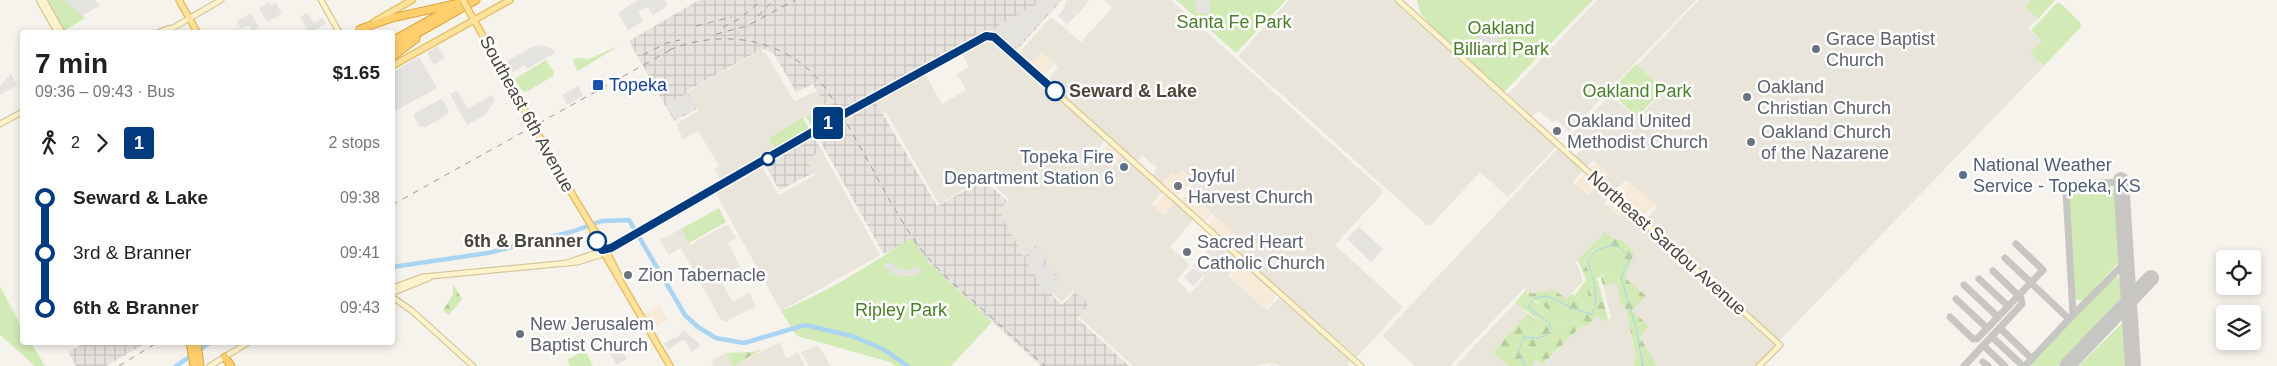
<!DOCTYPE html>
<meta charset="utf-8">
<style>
body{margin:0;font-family:Arial,sans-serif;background:#f6f6f6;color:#222;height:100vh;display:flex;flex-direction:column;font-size:19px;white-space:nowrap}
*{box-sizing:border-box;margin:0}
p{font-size:16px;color:#767676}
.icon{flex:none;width:28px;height:28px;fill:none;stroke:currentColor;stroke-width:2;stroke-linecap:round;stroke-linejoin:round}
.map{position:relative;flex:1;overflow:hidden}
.details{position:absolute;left:20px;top:30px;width:375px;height:315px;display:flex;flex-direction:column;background:#fff;border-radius:5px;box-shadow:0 2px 8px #0003}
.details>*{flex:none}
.badge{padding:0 10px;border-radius:4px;font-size:18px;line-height:32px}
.fabs{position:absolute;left:2216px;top:250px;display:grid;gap:10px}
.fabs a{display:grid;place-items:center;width:45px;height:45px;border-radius:5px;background:#fff;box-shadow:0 2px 8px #0003;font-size:25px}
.map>.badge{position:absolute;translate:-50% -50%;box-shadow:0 0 0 2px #fff}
.legs{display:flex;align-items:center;gap:8px;height:55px;padding:0 15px;font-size:16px}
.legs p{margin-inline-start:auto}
.summary{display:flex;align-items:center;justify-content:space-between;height:85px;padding:0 15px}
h1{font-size:28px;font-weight:600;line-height:38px}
ul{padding:0 15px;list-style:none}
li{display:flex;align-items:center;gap:18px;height:55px;font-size:19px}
li i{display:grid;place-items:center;width:8px;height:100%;margin:0 6px;background:currentColor}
li i::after{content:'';width:12px;height:12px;margin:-6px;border:4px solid;border-radius:50%;background:#fff}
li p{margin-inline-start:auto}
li:first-child i{background:linear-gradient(#0000 50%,currentColor 0)}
li:last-child i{background:linear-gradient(currentColor 50%,#0000 0)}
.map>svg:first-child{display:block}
.residential{fill:#eae5da}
.commercial{fill:#f7ead8}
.industrial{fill:url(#industrial-grid)}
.green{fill:#d2eab5}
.forest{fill:url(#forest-firs)}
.parking{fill:#e5e3e0}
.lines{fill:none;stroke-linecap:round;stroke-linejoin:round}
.stream{stroke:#a9d4f2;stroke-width:1}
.river{stroke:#a9d4f2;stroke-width:4.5}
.taxiway{stroke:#c8c6c3;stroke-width:7}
.runway{stroke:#c8c6c3;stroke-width:16}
.secondary-casing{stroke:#d6c79b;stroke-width:7}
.primary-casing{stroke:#e6c16a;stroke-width:8}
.motorway-casing{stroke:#e0a43c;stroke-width:9}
.secondary{stroke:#fff3cd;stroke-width:4.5}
.primary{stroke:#ffe39c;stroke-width:5}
.motorway{stroke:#ffcf6e;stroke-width:7}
.rail{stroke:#9a9a9a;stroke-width:1;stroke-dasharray:6 6;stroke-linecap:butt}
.secondary-bridge-casing{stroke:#d6c79b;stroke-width:7;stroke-linecap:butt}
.primary-bridge-casing{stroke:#e6c16a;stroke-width:8;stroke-linecap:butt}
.secondary-bridge{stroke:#fff3cd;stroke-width:4.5}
.primary-bridge{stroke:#ffe39c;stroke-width:5}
.line-1-casing{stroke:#fff;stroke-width:11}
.line-1{stroke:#003b80;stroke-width:8}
.worship-dot{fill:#6b7280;stroke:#fff;stroke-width:2}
.transit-dot{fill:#1a4fb4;stroke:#fff;stroke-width:2}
.stop-1-dot{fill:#fff;stroke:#003b80;stroke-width:2.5}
.service-dot{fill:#5c6f8a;stroke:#fff;stroke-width:2}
.labels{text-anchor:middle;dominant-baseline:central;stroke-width:5;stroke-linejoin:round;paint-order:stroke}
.park-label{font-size:18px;fill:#4a7f2a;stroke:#fff}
.worship-label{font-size:18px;fill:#5b616d;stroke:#fff;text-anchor:start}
.transit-label{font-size:18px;fill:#164399;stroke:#fff;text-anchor:start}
.stop-label{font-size:18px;font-weight:bold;fill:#4b4439;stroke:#fff;text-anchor:start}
.street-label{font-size:18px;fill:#4b4439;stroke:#fff}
.service-label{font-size:18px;fill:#4e5e75;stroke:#fff;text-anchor:end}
</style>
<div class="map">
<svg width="2277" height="366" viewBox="0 0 2277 366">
<defs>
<pattern id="industrial-grid" width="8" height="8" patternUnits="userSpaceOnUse" patternTransform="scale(1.25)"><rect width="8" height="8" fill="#e6e2dd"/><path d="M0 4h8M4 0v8" fill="none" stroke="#c7c3be"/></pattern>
<pattern id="forest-firs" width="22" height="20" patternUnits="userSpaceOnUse" patternTransform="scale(1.25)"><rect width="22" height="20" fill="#d2eab5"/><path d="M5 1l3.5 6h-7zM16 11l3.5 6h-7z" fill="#b6ca9c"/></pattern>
</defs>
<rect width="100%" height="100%" fill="#f6f3ec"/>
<g class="residential">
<path d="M1067,0H1090L1077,15L1064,4Z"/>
<path d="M1104,0H1171L1383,190L1382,194L1335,245L1403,307L1357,357L1235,250L1242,240L1200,203L1203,199L1190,187L1195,181L1182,169L1176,176L1171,173L1161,184L1152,176L1157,168L1142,155L1136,162L1047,81L1058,67L1055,64L1042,53L1030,66L1017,55L1051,17L1081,42L1112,8Z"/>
<path d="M1289,0H1393L1555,145V148L1508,197L1480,172L1431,225H1427L1238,56Z"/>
<path d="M1597,0H1696L1569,132L1557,120L1553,123L1539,111L1530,117L1507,95Z"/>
<path d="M1699,0H2031L2025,7L2038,19L2028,28L2042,41L2031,53L2044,66L1779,341L1645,221L1657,206L1626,180L1613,192L1602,182L1609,174L1593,160L1586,167L1574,157L1580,150L1567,139L1610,95L1638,118L1664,90L1637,65Z"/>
<path d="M984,38L993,39L1105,140L1095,153L1112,168L1122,156L1162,192L1152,205L1154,206L1164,215L1175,203L1194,219L1170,247L1190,265L1177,280L1190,293L1205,277L1193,266L1197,261L1210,272L1218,264L1206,252L1218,241L1240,261L1228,276L1267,310L1279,298H1282L1345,354L1350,360L1348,366H1283L1269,363L1255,366H1133L1078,316L1089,304L1073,291L1062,302L1053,294L1064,281L1045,265L1050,258L1024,257L999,211L1009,199L985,177L939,204L886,112L882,114L874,100L918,75L919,78L926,76L942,104L966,90L957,74L969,67L961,52Z"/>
<path d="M760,51L766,53L794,101L817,91L826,106L768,138L776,152L722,183L714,169L719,166L698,131L683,139L676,124L698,111L687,92Z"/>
<path d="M1558,148L1583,170L1573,182L1588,195L1599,184L1611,195L1604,203L1620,217L1627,209L1776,344L1758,366H1657L1640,336L1632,311L1645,296L1625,278L1619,239H1613L1605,232L1576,263L1581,273L1582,282L1566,299L1549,292L1540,291L1532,295L1524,288L1450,366H1415L1382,336Z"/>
<path d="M822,151L880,255L781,311L715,192L761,165L779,195L815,175L806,159Z"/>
<path d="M726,225L729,226L736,238L728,243L743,273L723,285L733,302L749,293L756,306L725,322L720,318L681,248L669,255L660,240L681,229L690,245Z"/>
<path d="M1616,283L1621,303L1626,309L1636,358L1633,363L1634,366H1531L1536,359L1544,364L1581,326H1587L1597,316L1607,322L1611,316L1603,286Z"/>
<path d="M1515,303L1528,314L1494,351L1509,366H1455Z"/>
<path d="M780,342L786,359L798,352L805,366H713L711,361L726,353L733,366Z"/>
<path d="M818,345L831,366H809L801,352Z"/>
</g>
<g class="commercial">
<path d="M1042,52L1055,64L1042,77L1030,66Z"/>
<path d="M1108,144L1122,156L1112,168L1097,155Z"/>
<path d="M1596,162L1609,174L1602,182L1589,170Z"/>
<path d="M1182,169L1194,180L1176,197L1161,184L1171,172L1176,176Z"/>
<path d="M1586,173L1599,184L1588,195L1575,183Z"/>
<path d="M1629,182L1655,205L1642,217L1617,195Z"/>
<path d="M1190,187L1204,199L1200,203L1212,214L1205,222L1180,201Z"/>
<path d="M1165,194L1175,203L1164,215L1154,206Z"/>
<path d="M1614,198L1627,209L1620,217L1607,205Z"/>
<path d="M1215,216L1240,238L1232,247L1208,226Z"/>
<path d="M1242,264L1275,293V298L1266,309L1230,277Z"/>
<path d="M660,305L668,320L652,329L644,314Z"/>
</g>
<g class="industrial">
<path d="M699,0H1062L1016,51H1012L993,35L983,34L872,96L937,206L984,180L1007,201L999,211L1024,257L1036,245L1050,258L1045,265L1064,281L1052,295L1062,305L1075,292L1089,304L1077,318L1129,366H1041L941,275L921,253L911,239L886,253H883L818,137L822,138L847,126L834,107L828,110L813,84L796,92L774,54L765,49L753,54L687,91L697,109L674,121L629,41Z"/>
<path d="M813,135L822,151L806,159L814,173L779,190L766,166V162Z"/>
<path d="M84,343V342L146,343L106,366H76L68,352Z"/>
</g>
<g class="green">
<path d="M45,0H65L85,18L64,31Z"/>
<path d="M1176,0H1286L1236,53Z"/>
<path d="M1417,0H1593L1504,92L1429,24L1420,12Z"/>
<path d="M2031,0H2055L2038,19L2025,7Z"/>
<path d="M2057,3H2060L2080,22L2081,27L2044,66L2030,53L2042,41L2031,30Z"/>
<path d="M620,45L578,71L573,62L575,58L589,59Z"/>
<path d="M546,60L554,72L553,76L526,92L522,91L515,80L516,78Z"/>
<path d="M1636,64L1663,90L1637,117L1610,92Z"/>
<path d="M826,106L828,110L834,107L839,114L813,129L806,117Z"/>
<path d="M803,118L810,131L776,152L768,138Z"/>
<path d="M842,118L847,127L822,138L818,137L816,133Z"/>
<path d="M2109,185L2113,190H2115L2120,261L2084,300L2080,301L2074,297L2068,193L2076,187Z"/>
<path d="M719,208L726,222L689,243L681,229Z"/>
<path d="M911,238L931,265L992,322L951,366H895L890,362L797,336L781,311C826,293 870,265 911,238Z"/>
<path d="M1605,245L1625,251L1618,275L1608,273L1596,278C1594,274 1590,272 1587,269C1580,258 1596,248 1605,245Z"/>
<path d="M2114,277H2118C2122,285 2124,292 2119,300L2057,366H2029Z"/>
<path d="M1586,280L1589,301H1594L1591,311L1581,310L1582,299L1575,295Z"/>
<path d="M0,286L22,328V342L31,343L45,366H35L0,335Z"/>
<path d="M1527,289V295L1535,302L1551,309L1554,306L1563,305L1568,308V325L1554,323L1537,307L1524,301L1522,308L1515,303Z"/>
<path d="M1528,314L1541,321L1544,330L1534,333L1525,332L1526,324L1522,320Z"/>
<path d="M2122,323L2124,326L2127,366H2079Z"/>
<path d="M585,350L593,366H570L567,360Z"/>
</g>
<g class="forest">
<path d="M1605,232L1613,239C1624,239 1628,245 1634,254L1625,278L1646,296L1632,311L1649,326L1640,337L1657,366H1634L1633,363L1636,357L1626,309L1621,303L1616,283L1603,286L1601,277L1608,273L1618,275L1625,251L1615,248L1607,250L1604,245C1595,248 1579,259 1588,270C1593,275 1596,275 1598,282C1602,294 1605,307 1608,320L1606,322L1597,316L1587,326H1581L1543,364L1536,360L1531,366H1509L1493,352L1522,320L1526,324L1525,332L1534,333L1544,330L1541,321L1522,308L1524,301L1537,307L1554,323L1568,325L1567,320L1563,317L1568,308C1559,303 1556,308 1548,310C1543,303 1534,302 1527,295L1529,291L1532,294L1540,291L1549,292L1552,288L1566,299L1571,294L1582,299L1581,310L1591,311L1594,301H1589L1586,280L1578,260Z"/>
<path d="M453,284L462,299L449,315L443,311L453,294Z"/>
<path d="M763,349L733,366L726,353L752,352Z"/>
</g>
<g class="parking">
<path d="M65,0H95L99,6L82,16Z"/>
<path d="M638,0H665L668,6L653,15L648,7L638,12L643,21L628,30L618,13Z"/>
<path d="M1044,0H1060L1016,48L994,31L996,27Z"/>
<rect x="1196" y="0" width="14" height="13"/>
<path d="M269,2L271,6L276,3L282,14L267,22L259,8Z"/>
<path d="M1066,5L1076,15L1067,24L1058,16Z"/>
<path d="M251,13L259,27L252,31L249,25L241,29L237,21Z"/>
<path d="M307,13L314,23L323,18L326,24L316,29L318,32H309L300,17Z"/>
<path d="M1489,26L1501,36L1485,54L1473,43Z"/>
<path d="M540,45L552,48L555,53L527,69L525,65L513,72L506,62L532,47Z"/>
<path d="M438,46L445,58L434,65L427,53Z"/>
<path d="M419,57L437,88L395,111L393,105V72Z"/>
<path d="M11,74L17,85L0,95V86Z"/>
<path d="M578,86L583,96L567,105L562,95Z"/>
<path d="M457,91L468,109L492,95L495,100L485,115L467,125L450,94Z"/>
<path d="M687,93L696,108L675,119L666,105Z"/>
<path d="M441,99L443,100L449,111L448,114L424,128L423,126L420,127L414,116L415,113Z"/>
<path d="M1359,227L1383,249L1371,262L1347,239Z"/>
<path d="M1037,246L1048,256L1042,263L1063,282L1053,293L1049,290L1045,294L1025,259Z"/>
<path d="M890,262L900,269L907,270L918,267L922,272L913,276H899L891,273L884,265Z"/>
<path d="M1193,268L1203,276L1193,286L1184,277Z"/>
<path d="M683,330L700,344L698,348L691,352L686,341L682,340L668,350L664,343L676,337L677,338Z"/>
<path d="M620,347L627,359L617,365L610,354Z"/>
</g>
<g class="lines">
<g class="stream">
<path d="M1270,366H1274"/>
<path d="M1525,366L1518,351L1524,337L1538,338L1547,335L1550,324L1528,307L1535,298L1547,296L1577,310L1592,314C1600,296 1593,277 1587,260L1597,250L1615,244L1630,257L1621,278L1636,328L1643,366"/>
</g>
<g class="river">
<path d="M392,267L488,253L571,232L602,221L629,220L685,315L698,327L716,338L744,343L805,325L852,336L883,349L908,366"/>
<path d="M176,366L211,342"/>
</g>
<g class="taxiway">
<path d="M2005,258L2069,319"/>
<path d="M1979,279L2008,306"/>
<path d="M1964,285L1998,317"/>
<path d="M1956,299L1987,328"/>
<path d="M2073,315L2126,262"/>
<path d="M1950,317L1973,339H1977L2043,270L2016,244"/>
<path d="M2000,328L2032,359"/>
<path d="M1992,337L2023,366"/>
<path d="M1984,346L2005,366"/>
<path d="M1983,362L1988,366"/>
<path d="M1964,366L2022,304L2021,298L1993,271"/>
<path d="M2025,366L2073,315L2066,191L2071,186L2077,184L2121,182"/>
</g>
<g class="runway">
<path d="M2121,180L2133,366"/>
<path d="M2067,366L2151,278"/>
</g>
<defs>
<g id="secondary">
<path d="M39,0L57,32"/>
<path d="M44,0L62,32"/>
<path d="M321,0L339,32"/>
<path d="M1398,0L1780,345L1759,366"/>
<path d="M159,32L170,28"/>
<path d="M166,32L221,0"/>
<path d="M916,73L986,36L994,37L1361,366"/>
<path d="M0,124L22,112"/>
<path d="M566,263L611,248L835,119"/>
<path d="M392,288L422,277L578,262L600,255L606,250"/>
<path d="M392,293L429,278"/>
<path d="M392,297L411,310L473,366"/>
<path d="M210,366L249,342"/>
</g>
<g id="primary">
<path d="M179,0L197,32"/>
<path d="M470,13L505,75"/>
<path d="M374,22L412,0"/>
<path d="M392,66L510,0"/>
<path d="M571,192L592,227L598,235L620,278"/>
<path d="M592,227L594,236L670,366"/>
</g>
<g id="motorway">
<path d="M360,29L392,18L459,3"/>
<path d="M392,41L451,8"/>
<path d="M392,48L476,0"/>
<path d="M392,57L416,39"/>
<path d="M190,342L194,366"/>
<path d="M197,342L200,366"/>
<path d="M225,357L231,366"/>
</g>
</defs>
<use href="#secondary" class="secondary-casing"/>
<use href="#primary" class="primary-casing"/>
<use href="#motorway" class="motorway-casing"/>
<use href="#secondary" class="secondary"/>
<use href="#primary" class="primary"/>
<use href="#motorway" class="motorway"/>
<g class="rail">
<path d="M758,16L774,0"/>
<path d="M696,26L732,17"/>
<path d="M723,27L739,19L762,0"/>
<path d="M716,34L747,26L795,0"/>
<path d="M669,50C721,29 781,37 819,80C832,95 841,114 851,131C874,170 894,213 921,249C938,271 959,289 980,307C1002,327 1023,346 1045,366"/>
<path d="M643,55L667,43L680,40"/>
<path d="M538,153L554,152"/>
<path d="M392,205L674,48"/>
<path d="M119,366L158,342"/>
</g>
<defs>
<path id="secondary-bridge" d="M835,119L916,73"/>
<g id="primary-bridge">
<path d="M463,0L470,13"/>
<path d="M505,75L571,192"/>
</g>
</defs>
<use href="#secondary-bridge" class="secondary-bridge-casing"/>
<use href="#primary-bridge" class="primary-bridge-casing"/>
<use href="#secondary-bridge" class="secondary-bridge"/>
<use href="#primary-bridge" class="primary-bridge"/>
</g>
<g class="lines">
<defs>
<path id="line-1" d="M597,241L602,250L611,248L835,119L986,36L994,37L1055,91"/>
</defs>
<use href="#line-1" class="line-1-casing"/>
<use href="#line-1" class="line-1"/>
</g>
<g class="worship-dot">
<circle cx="1816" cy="49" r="5"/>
<circle cx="1747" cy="97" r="5"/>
<circle cx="1557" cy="131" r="5"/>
<circle cx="1751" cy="142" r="5"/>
<circle cx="1178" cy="186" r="5"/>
<circle cx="1187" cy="252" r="5"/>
<circle cx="628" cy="275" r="5"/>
<circle cx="520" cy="334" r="5"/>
</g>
<rect class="transit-dot" x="592" y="79" width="12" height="12" rx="2.5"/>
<g class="stop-1-dot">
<circle cx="1055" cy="91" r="9"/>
<circle cx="768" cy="159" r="6"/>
<circle cx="597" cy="241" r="9"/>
</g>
<g class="service-dot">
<circle cx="1124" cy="167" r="5"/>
<circle cx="1963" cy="175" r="5"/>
</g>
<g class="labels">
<g class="park-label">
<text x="1234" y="22">Santa Fe Park</text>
<text x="1501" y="28">Oakland<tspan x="1501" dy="21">Billiard Park</tspan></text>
<text x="1637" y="91">Oakland Park</text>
<text x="901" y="310">Ripley Park</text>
</g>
<g class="worship-label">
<text x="1826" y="39">Grace Baptist<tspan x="1826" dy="21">Church</tspan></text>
<text x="1757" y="87">Oakland<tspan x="1757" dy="21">Christian Church</tspan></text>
<text x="1567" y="121">Oakland United<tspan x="1567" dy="21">Methodist Church</tspan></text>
<text x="1761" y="132">Oakland Church<tspan x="1761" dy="21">of the Nazarene</tspan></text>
<text x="1188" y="176">Joyful<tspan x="1188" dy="21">Harvest Church</tspan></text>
<text x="1197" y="242">Sacred Heart<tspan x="1197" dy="21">Catholic Church</tspan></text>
<text x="638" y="275">Zion Tabernacle</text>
<text x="530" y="324">New Jerusalem<tspan x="530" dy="21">Baptist Church</tspan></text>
</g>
<g class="transit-label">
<text x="609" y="85">Topeka</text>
</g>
<g class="stop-label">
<text x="1069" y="91">Seward &amp; Lake</text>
<text x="583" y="241" text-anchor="end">6th &amp; Branner</text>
</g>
<g class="street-label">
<text transform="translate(527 114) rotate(61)">Southeast 6th Avenue</text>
<text transform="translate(1667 243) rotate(42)">Northeast Sardou Avenue</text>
</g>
<g class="service-label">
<text x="1114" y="157">Topeka Fire<tspan x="1114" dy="21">Department Station 6</tspan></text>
<text x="1973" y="165" text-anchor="start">National Weather<tspan x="1973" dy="21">Service - Topeka, KS</tspan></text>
</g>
</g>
</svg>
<div class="fabs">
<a><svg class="icon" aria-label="locate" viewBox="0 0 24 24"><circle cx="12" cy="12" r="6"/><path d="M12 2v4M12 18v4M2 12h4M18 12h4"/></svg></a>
<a><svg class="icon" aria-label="layers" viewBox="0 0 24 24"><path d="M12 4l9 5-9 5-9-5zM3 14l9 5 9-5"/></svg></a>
</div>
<b class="badge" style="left:828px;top:123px;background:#003b80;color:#fff">1</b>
<section class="details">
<div class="summary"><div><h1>7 min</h1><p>09:36 – 09:43 · Bus</p></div><b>$1.65</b></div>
<div class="legs"><svg class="icon" aria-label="walk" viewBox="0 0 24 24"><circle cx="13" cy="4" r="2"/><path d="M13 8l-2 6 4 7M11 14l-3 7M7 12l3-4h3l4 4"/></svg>2<svg class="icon" aria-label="forward" viewBox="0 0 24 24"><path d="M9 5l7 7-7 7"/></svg><b class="badge" style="background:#003b80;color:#fff">1</b><p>2 stops</p></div>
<ul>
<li><i style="color:#003b80"></i><b>Seward &amp; Lake</b><p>09:38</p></li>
<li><i style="color:#003b80"></i><span>3rd &amp; Branner</span><p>09:41</p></li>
<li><i style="color:#003b80"></i><b>6th &amp; Branner</b><p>09:43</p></li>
</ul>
</section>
</div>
